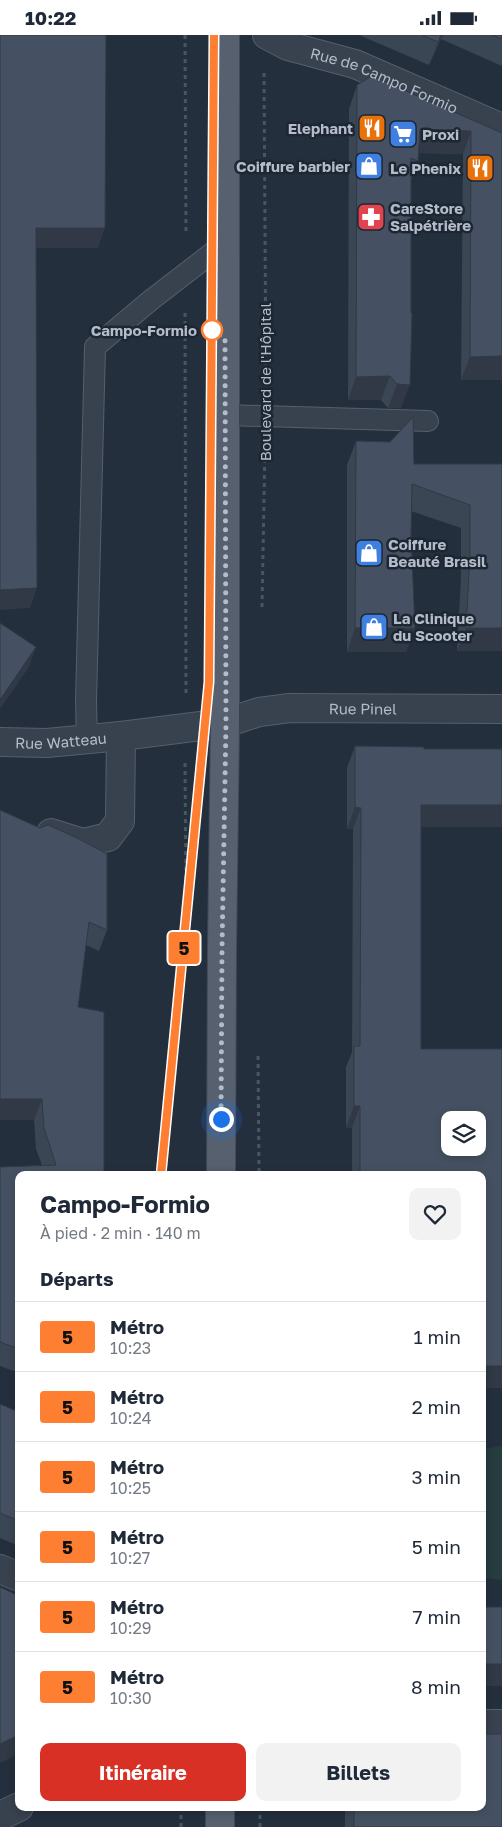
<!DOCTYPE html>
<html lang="fr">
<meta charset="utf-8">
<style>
body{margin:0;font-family:"Golos Text",sans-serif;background:#f2f2f3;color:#1f2937;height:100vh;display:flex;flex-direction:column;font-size:19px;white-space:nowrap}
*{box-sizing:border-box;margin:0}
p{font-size:16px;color:#747a83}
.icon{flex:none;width:28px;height:28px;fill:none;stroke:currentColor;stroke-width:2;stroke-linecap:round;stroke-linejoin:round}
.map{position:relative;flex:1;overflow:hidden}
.details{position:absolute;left:15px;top:1136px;width:471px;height:640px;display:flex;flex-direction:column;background:#fff;border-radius:10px;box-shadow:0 2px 8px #0003}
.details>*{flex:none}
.badge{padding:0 10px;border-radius:4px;font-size:18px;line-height:32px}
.tools{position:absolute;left:441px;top:1076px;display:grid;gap:10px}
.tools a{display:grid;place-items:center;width:45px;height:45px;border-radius:10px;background:#fff;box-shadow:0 2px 8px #0003;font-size:25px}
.you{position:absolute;width:25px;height:25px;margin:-12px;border:4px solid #fff;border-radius:50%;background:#1a73e8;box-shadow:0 0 0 8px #1a73e833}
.map>.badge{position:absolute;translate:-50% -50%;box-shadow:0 0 0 2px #fff}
h2{padding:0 25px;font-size:19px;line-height:45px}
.round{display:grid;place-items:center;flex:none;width:52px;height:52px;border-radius:10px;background:#f2f2f3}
.overview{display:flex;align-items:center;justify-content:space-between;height:85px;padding:0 25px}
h1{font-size:24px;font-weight:700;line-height:38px}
.button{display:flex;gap:10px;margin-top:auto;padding:10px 25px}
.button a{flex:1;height:58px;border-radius:10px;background:#d93025;color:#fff;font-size:20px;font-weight:700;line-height:58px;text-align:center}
.button a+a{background:#f2f2f3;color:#1f2937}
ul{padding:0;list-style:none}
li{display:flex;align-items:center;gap:15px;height:70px;padding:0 25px;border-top:1px solid #e0e1e3}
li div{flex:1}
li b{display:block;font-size:19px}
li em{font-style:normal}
li .badge{min-width:55px;font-weight:700;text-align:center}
.status{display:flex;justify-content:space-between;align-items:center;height:35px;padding:0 25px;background:#fff;direction:ltr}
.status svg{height:14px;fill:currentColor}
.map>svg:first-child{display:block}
.green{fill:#263c3f}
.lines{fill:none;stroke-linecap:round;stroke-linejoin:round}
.service-casing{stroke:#565f6c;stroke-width:22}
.pedestrian-casing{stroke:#565f6c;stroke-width:30}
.minor-casing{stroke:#565f6c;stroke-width:30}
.primary-casing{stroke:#414a57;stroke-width:30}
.path{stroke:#44595c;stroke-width:3;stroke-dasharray:4 4;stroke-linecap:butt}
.service{stroke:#38414e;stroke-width:20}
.pedestrian{stroke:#38414e;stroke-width:28}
.minor{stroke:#38414e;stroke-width:28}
.primary{stroke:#56606e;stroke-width:28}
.wall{fill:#3b4654}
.shaded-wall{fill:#303945}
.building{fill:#455162;stroke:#303945;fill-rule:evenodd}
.line-casing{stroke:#fff;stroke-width:11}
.line{stroke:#ff7f32;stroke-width:8}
.walk{stroke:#b4bcc9;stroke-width:5;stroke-dasharray:0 9}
.stop-dot{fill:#fff;stroke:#ff7f32;stroke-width:2.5}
.labels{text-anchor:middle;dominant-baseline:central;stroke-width:5;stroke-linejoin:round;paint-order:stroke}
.street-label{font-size:15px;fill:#b4bcc9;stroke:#1d2633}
.poi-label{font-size:15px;font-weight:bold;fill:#b4bcc9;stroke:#1d2633;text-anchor:start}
.stop-label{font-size:15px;font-weight:bold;fill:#b4bcc9;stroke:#1d2633;text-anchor:end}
</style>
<div class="status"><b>10:22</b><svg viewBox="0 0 49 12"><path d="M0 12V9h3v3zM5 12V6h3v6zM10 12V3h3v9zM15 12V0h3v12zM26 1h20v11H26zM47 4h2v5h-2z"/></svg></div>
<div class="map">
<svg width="502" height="1792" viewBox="0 0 502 1792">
<rect width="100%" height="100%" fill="#242f3e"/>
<path class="green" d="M502,1411V1545L483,1543L482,1414Z"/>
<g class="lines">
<defs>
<g id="service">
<path d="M225,380L428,386"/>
<path d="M87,705L86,666L95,312L151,265L225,208"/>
</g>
<path id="pedestrian" d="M51,798L83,808L108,802L120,786L121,701"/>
<g id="minor">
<path id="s1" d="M267,0L288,11L355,29L502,93"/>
<path id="s2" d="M0,707L47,708L121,701L225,688L259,677L290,673L502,674"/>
<path d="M0,1534L19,1542"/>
<path d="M482,1689H502"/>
<path d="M0,1781L19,1772"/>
</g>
<g id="primary">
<path d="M221,1140L222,914L225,688V0"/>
<path d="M220,1772V1792"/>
</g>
</defs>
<use href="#service" class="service-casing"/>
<use href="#pedestrian" class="pedestrian-casing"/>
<use href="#minor" class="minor-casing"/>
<use href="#primary" class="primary-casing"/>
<g class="path">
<path d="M185,0L186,199"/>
<path d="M264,38L266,352"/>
<path d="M185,278L186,659"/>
<path d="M262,572L265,411"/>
<path d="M185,728L186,859"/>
<path d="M258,1021L259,1140"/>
<path d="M181,1772V1792"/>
<path d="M260,1792V1772"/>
</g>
<use href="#service" class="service"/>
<use href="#pedestrian" class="pedestrian"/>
<use href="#minor" class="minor"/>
<use href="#primary" class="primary"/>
</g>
<g class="wall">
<path d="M359,0H502V31L441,4L429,30Z"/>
<path d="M357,50L502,98V345H461L463,119L419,118L418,126L411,146L401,373H388L381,365H348L349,74Z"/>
<path d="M356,406L414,429H502V616H457L461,543V493L411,476V500L415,593L406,617H347V430Z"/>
<path d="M355,711L424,714H502V792H421V1014H502V1353H482V1140H352V1093H346V1032L352,1017L353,794H347V733Z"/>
<path d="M0,775L107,895L99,916L86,910L78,972L104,1140H19V1338L0,1331V1132L42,1130L36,1114L34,1085Z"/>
<path d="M0,1369L19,1377V1511L0,1503Z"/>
<path d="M345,1772H482L502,1792H345Z"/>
</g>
<g class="shaded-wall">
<path d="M441,0H443L429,30L438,7Z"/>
<path d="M420,94L471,96L463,119L411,118Z"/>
<path d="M36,193H105L98,213H29Z"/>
<path d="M502,321V345H461L470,322Z"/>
<path d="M390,341L381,365H348L356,342Z"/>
<path d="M397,349L410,350L401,373H388Z"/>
<path d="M37,553L30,573L0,575V555Z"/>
<path d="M355,593H415L406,617H347Z"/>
<path d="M466,593H502V616H457Z"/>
<path d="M36,612L29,632L0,674V665Z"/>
<path d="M421,770H502V792H413Z"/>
<path d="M355,772L361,773L353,794H347Z"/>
<path d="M0,1064H42L34,1085H0Z"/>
<path d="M354,1071H360L352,1093H346Z"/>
<rect x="482" y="1331" width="20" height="22"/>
<rect x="482" y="1629" width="20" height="22"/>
<path d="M19,1700V1719L0,1728V1709Z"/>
</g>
<g class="building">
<path d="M0,0H106L105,193H36L37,553L0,555Z"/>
<path d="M422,0H441L438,7Z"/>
<path d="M492,0H502V4Z"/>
<path d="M372,41L502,98V321L470,322L471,96L420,94L418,126L411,123V278H412L410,350L397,349L390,341L356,342L357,50Z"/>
<path d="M413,382L414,429H502V593H466L470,520V470L412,449L411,500L415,593H355L356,406L390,407Z"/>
<path d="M0,588L36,612L0,665Z"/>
<path d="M355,711L424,712V714H502V770H421V1014H502V1331H482V1140H360V1071H354V1011H360L361,773L355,772ZM450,1085H478V1112H450Z"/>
<path d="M0,775L40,793L48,790L77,803L107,819V895L89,887L78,972L104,977V1140H19V1314L0,1307V1132L56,1130L44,1093L42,1064H0Z"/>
<path d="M0,1369L19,1377V1486L0,1478Z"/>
<path d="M0,1552L19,1561V1700L0,1709Z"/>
<rect x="482" y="1572" width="20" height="57"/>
<path d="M482,1699H502V1792H354V1772H482Z"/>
</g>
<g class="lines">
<defs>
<path id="line" d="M161,1140L209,647L214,0"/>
</defs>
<use href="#line" class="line-casing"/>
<use href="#line" class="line"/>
<path class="walk" d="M212,295L225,303L226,688L222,914L221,1084"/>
</g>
<defs>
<symbol id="restaurant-square" viewBox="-11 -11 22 22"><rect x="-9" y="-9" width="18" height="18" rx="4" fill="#e8710a" stroke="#1d2633"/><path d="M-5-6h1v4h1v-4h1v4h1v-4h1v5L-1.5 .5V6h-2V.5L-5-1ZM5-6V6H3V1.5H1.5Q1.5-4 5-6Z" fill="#fff"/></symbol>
<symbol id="supermarket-square" viewBox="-11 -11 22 22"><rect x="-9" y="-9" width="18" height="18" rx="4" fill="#3f7fe0" stroke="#1d2633"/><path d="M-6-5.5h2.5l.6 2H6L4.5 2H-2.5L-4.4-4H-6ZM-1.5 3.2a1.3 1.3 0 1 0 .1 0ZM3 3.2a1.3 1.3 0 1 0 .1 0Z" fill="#fff"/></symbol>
<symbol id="shop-square" viewBox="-11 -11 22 22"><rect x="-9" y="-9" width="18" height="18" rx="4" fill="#3f7fe0" stroke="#1d2633"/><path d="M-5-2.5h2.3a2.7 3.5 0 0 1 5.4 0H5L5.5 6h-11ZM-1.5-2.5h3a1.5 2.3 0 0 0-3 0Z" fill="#fff"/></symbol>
<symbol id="pharmacy-square" viewBox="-11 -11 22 22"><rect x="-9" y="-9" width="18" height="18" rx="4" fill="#e0444e" stroke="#1d2633"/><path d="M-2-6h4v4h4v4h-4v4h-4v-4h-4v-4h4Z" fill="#fff"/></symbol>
</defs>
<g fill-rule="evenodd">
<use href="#restaurant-square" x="356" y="77" width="32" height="32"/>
<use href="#supermarket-square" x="387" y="83" width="32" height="32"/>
<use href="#shop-square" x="353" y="115" width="32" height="32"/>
<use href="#restaurant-square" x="464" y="117" width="32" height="32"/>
<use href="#pharmacy-square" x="355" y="166" width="32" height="32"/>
<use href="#shop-square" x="353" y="502" width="32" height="32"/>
<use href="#shop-square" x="358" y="576" width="32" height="32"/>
</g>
<circle class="stop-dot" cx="212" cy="295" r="10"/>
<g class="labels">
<g class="street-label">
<text stroke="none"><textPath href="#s1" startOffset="126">Rue de Campo Formio</textPath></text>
<text transform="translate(265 347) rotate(-90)">Boulevard de l'Hôpital</text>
<text stroke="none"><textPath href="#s2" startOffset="366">Rue Pinel</textPath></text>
<text stroke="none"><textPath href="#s2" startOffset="61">Rue Watteau</textPath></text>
</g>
<g class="poi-label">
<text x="353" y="93" text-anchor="end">Elephant</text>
<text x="422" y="99">Proxi</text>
<text x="350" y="131" text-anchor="end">Coiffure barbier</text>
<text x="461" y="133" text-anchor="end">Le Phenix</text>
<text x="390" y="173">CareStore<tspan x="390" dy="17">Salpétrière</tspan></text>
<text x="388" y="509">Coiffure<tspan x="388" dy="17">Beauté Brasil</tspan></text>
<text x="393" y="583">La Clinique<tspan x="393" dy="17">du Scooter</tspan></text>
</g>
<g class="stop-label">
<text x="197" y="295">Campo-Formio</text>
</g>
</g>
</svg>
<div class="tools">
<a><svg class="icon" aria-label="layers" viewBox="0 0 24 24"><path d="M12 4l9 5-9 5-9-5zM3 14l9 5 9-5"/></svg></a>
</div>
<div class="you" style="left:221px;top:1084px"></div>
<b class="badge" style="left:184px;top:913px;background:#ff7f32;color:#111">5</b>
<section class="details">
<div class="overview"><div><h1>Campo-Formio</h1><p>À pied · 2 min · 140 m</p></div><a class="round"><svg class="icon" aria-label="heart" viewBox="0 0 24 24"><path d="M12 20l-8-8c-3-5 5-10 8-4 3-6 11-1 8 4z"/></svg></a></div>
<h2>Départs</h2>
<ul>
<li><span class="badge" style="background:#ff7f32;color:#111">5</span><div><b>Métro</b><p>10:23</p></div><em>1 min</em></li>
<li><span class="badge" style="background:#ff7f32;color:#111">5</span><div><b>Métro</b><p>10:24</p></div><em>2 min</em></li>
<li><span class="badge" style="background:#ff7f32;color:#111">5</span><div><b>Métro</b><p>10:25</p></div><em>3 min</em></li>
<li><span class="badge" style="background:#ff7f32;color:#111">5</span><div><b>Métro</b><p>10:27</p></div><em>5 min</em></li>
<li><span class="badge" style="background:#ff7f32;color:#111">5</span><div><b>Métro</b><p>10:29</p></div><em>7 min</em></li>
<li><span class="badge" style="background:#ff7f32;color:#111">5</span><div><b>Métro</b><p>10:30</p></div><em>8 min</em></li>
</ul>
<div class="button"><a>Itinéraire</a><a>Billets</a></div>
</section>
</div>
